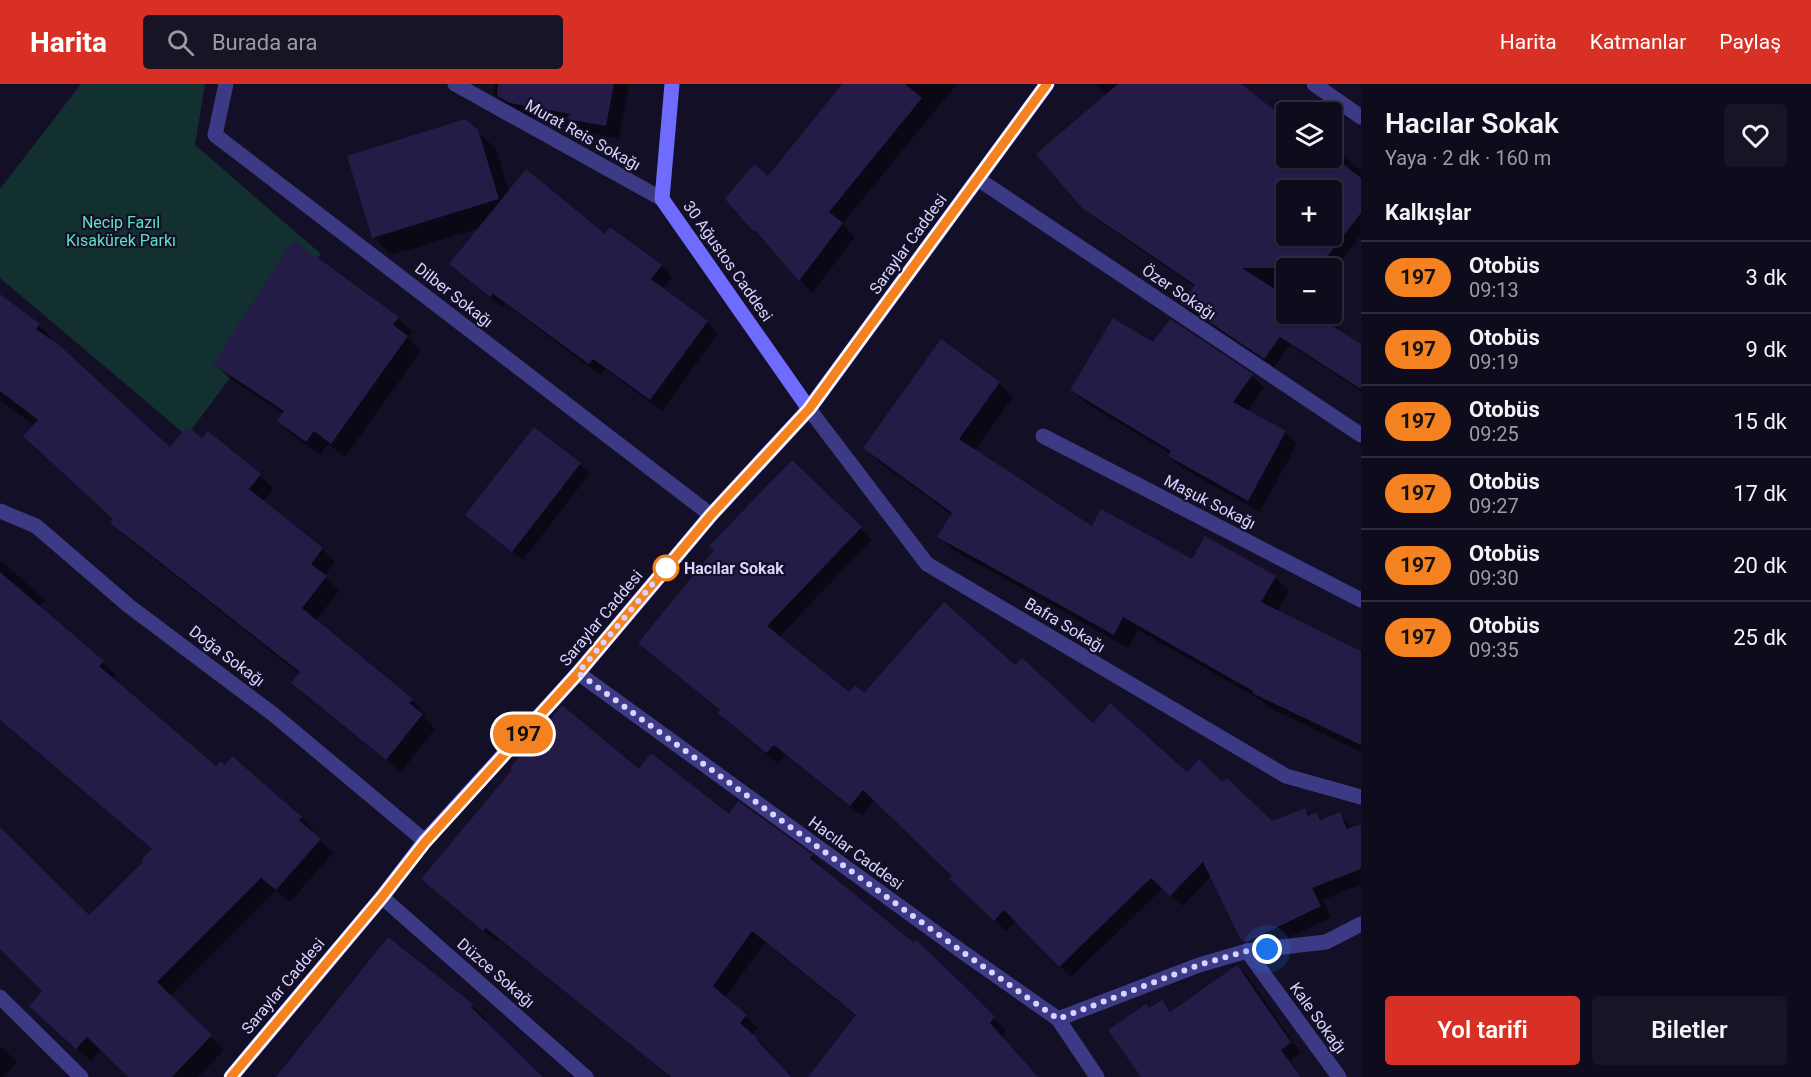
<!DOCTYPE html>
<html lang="tr">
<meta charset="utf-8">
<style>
body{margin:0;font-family:Roboto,sans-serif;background:#171425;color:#f1f3f6;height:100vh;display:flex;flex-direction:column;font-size:22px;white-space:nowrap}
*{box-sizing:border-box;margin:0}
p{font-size:20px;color:#9b9ba3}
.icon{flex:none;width:33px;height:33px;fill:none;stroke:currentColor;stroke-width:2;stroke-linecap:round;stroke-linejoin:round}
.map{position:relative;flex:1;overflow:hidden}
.drawer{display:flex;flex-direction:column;background:#0e0b1c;width:450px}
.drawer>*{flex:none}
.badge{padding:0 12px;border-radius:20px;font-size:21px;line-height:39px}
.fabs{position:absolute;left:1276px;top:18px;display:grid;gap:12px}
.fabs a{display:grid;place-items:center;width:66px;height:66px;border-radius:6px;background:#0e0b1c;box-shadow:0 2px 4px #0004,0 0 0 2px #2e2b3b;font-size:30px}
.you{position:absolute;width:30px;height:30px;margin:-15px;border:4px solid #fff;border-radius:50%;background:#1a73e8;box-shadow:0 0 0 9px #1a73e833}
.map>.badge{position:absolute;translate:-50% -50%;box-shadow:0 0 0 3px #fff}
h2{padding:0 24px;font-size:22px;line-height:54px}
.round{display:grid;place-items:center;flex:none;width:63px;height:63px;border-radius:6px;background:#171425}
.summary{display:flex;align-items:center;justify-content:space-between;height:102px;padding:0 24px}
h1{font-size:28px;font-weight:600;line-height:45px}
.button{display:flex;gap:12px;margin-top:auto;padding:12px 24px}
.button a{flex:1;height:69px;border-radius:6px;background:#d93025;color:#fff;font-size:24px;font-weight:600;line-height:69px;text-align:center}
.button a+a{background:#171425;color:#f1f3f6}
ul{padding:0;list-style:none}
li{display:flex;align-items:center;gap:18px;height:72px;padding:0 24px;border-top:2px solid #2e2b3b}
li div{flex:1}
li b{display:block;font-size:22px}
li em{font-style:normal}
li .badge{min-width:66px;font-weight:700;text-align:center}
header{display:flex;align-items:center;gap:36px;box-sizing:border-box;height:84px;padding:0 30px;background:#d93025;color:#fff}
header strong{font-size:28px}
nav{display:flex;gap:33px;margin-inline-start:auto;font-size:21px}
.search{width:420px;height:54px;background:#171425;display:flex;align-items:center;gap:15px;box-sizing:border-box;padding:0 21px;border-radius:6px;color:#9b9ba3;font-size:22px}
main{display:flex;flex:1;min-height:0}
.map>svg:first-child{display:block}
.green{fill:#12302f}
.shadow{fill:#0007;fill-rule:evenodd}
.building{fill:#241b47;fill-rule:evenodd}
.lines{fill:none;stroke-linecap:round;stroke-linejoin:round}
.street{stroke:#3d3a85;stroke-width:15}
.secondary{stroke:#6f6bff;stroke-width:15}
.line-casing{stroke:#fff;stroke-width:14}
.line{stroke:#f58220;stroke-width:9}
.walk{stroke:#d9d4ff;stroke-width:6;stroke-dasharray:0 10.8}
.stop-dot{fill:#fff;stroke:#f58220;stroke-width:3}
.labels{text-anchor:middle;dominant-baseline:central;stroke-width:4.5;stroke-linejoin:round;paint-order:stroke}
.street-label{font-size:16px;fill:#d9d4ff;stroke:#130f26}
.park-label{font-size:16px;fill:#5fe0c0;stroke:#130f26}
.stop-label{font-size:16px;font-weight:bold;fill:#d9d4ff;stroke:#130f26;text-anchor:start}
</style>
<header>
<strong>Harita</strong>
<div class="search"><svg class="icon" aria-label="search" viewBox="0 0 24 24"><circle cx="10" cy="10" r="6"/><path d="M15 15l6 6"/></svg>Burada ara</div>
<nav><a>Harita</a><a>Katmanlar</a><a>Paylaş</a></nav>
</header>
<main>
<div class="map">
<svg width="1361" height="993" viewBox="0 0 1361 993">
<rect width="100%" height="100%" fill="#130f26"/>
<path class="green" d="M81,0H205L195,61L321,170L187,352L0,194V105Z"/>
<g class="shadow">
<path d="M495,0H629L619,55L581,47L574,41L524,32L507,22L493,9Z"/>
<path d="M844,0H957L842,140L855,153L812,209L727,115L768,94Z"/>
<path d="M1095,0H1238L1287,38V74H1332V63L1361,86V151L1332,189V184H1287V230H1313L1361,262V307L1290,261L1274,283L1193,229L1183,219L1195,203L1094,133L1083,123L1107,12ZM1287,106H1332V152H1287Z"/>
<path d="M477,47L496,65L509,108L605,152L661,182L672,193L663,205L707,238L718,249L662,327L605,285L600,291L505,220L502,223L451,180L480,144L391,171L374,153Z"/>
<path d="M0,212L39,241L52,254L50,257L170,366L202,356L260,391L273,404L263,418L322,465L335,478L324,492L339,507L315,537L412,616L425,630L423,632L435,645L401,688L306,612L293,599L300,590L125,452L112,439L115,435L35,342L0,316Z"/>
<path d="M398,234L412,248L408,254L421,267L345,373L328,360L320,371L293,351L279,337L284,330L229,294L215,280Z"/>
<path d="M1170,237L1252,292L1264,304L1247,327L1285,348L1297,360L1260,428L1182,384L1169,372L1171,370L1084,318L1072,306L1154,260Z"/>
<path d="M942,258L999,299L1013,313L974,367L1092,445L1192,477L1275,493L1289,507L1277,528L1361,569V668L1268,623L1261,616L1138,546L1128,564L953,466L939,452L953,432L879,378L865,364Z"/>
<path d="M792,378L872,455L779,553L849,610L864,611L1015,583L1093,641L1187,690L1222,700L1272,738L1305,726L1311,732L1316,730L1323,736L1340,730L1352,745L1361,750V800L1323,816L1331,834L1254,869L1243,858L1211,792L1183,822L1163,804L1071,893L1016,837L1006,847L951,794L953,792L875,716L862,732L786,671L778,680L731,640L720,629L721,627L640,559Z"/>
<path d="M580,380L589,390L523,476L467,431Z"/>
<path d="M0,476L45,516L39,523L116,591L112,596L216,684L301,734L314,747L313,749L333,769L290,818L276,806L170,912L224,966L198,993H130L101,965L91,977L44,935V907L0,863V744L89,833L145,778L153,766L0,636Z"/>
<path d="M639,687L812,772L824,785L823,787L915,861L917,859L1006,947L1001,953L1038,993H810L857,933L765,858L725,914L758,944L752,951L769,967L767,969L790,993H671L499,855L497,858L423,795Z"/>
<path d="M388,856L472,922L485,934L483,937L541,993H288Z"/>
<path d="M1237,883L1248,893L1301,969L1290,977L1302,993H1142L1150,926L1162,918L1172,928Z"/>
<path d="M0,962L17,978L3,993H0Z"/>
</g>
<g class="building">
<path d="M498,0H614L606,42L566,35L570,30L510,19L497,12Z"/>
<path d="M842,0H905L922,14L829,128L843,139L799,197L755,146L753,147L725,115L754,80L768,92Z"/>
<path d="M1118,0H1241L1287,36V74H1332V71L1361,94V129L1318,184H1242L1287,213V230H1313L1361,260V305L1280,253L1264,275L1181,219L1195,201L1082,124L1036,70ZM1287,106H1332V152H1287Z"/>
<path d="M465,35L478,46L499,115L372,154L347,72Z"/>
<path d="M526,85L605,150L610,143L662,181L651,195L708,237L650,316L593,275L589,280L493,210L490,213L449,180Z"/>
<path d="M293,156L399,233L393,241L408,252L331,360L314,347L306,358L277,337L284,327L213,280Z"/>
<path d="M0,210L40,240L36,245L59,261L170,363L187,342L202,354L208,347L261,390L249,405L323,464L311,480L327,492L302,524L413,615L409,619L423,630L386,676L291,599L300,588L110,439L113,435L23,352L38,336L0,307Z"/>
<path d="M1113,234L1153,258L1170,235L1253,290L1233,318L1286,347L1248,417L1168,372L1171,367L1070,306Z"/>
<path d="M941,255L1000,298L959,355L1092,442L1101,425L1192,475L1205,452L1276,492L1261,518L1361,567V661L1252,609L1253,607L1123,533L1114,551L937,453L952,429L863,364Z"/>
<path d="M534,343L581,379L512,468L465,431Z"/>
<path d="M792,376L862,443L767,542L849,608L855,601L864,609L944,518L1015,581L1022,574L1093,639L1110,619L1187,688L1199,675L1222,698L1227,694L1272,737L1305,724L1308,732L1316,728L1320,736L1340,728L1347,745L1361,740V785L1312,804L1321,822L1249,857L1242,858L1203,778L1170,812L1151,794L1059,883L1004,826L994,837L949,794L952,792L863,706L850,722L774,661L766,669L718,629L720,626L638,559L714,466L709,462Z"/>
<path d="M0,488L104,577L99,582L216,682L220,677L225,681L232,672L302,733L299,736L321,755L276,806L261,794L157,898L212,951L172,993H128L87,953L76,965L29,922L42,907L0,865V743L89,831L143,778L141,776L152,765L0,636Z"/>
<path d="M562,621L639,685L651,669L729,730L738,717L813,771L810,774L914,859L916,856L959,897L995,933L990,939L1038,993H808L856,931L752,847L713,902L747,931L740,939L757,954L756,955L791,993H671L486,844L483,847L421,795L512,686L510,684Z"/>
<path d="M388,853L473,920L471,923L543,993H276Z"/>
<path d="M1237,881L1291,958L1281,966L1301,993H1141L1108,946L1146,920L1149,924L1162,916L1170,928Z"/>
</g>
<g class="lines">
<g class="street">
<path d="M226,0L215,51L711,431"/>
<path d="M455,0L662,115"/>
<path d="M1314,0L1361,33"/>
<path d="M978,95L1361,351"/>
<path d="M809,325L927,480L1286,692L1361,713"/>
<path d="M1043,352L1361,516"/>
<path d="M0,427L36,442L129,522L273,630L425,757"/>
<path d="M578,589L964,869L1058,935L1097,993"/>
<path d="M382,813L586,993"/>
<path d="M1247,867L1339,993"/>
<path d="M0,913L81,993"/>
<path d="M1058,935L1199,881L1247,867L1326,858L1361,840"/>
</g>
<g class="secondary">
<path d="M672,0L662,115L809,325"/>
<path d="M231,993L382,813L425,757L578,589L711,431L809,325L1047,0"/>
</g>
</g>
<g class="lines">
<defs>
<path id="line" d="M231,993L382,813L425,758L578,589L711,431L809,325L1047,0"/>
</defs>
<use href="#line" class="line-casing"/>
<use href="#line" class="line"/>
<path class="walk" d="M666,484L578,589L964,869L1058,935L1199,881L1247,867L1267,865"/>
</g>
<circle class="stop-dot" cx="666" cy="484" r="12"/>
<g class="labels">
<g class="street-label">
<text transform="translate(583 51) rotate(29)">Murat Reis Sokağı</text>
<text transform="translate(908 160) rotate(-54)">Saraylar Caddesi</text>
<text transform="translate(728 177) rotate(55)">30 Ağustos Caddesi</text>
<text transform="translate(1179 208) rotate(34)">Özer Sokağı</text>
<text transform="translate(454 211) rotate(38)">Dilber Sokağı</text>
<text transform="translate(1210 418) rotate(27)">Maşuk Sokağı</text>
<text transform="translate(601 534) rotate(-50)">Saraylar Caddesi</text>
<text transform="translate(1065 541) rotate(31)">Bafra Sokağı</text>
<text transform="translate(227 572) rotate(37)">Doğa Sokağı</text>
<text transform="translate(856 769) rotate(36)">Hacılar Caddesi</text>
<text transform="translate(496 889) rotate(41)">Düzce Sokağı</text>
<text transform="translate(283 902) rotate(-50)">Saraylar Caddesi</text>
<text transform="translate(1318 934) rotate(54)">Kale Sokağı</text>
</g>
<g class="park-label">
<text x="121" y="138">Necip Fazıl<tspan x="121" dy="18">Kısakürek Parkı</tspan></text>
</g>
<g class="stop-label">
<text x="684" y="484">Hacılar Sokak</text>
</g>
</g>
</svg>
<div class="fabs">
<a><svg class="icon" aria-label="layers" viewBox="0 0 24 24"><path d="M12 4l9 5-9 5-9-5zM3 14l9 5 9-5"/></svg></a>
<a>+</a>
<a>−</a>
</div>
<div class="you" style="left:1267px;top:865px"></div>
<b class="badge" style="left:523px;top:650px;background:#f58220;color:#111">197</b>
</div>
<section class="drawer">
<div class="summary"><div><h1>Hacılar Sokak</h1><p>Yaya · 2 dk · 160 m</p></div><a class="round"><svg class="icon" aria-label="heart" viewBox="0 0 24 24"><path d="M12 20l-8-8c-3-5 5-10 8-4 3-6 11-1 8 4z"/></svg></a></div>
<h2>Kalkışlar</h2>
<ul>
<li><span class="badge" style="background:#f58220;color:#111">197</span><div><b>Otobüs</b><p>09:13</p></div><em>3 dk</em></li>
<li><span class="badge" style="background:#f58220;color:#111">197</span><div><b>Otobüs</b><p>09:19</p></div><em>9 dk</em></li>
<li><span class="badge" style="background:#f58220;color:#111">197</span><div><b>Otobüs</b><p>09:25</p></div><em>15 dk</em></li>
<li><span class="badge" style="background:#f58220;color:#111">197</span><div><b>Otobüs</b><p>09:27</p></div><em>17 dk</em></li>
<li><span class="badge" style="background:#f58220;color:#111">197</span><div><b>Otobüs</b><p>09:30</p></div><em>20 dk</em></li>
<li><span class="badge" style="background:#f58220;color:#111">197</span><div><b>Otobüs</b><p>09:35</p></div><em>25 dk</em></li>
</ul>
<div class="button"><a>Yol tarifi</a><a>Biletler</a></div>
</section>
</main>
